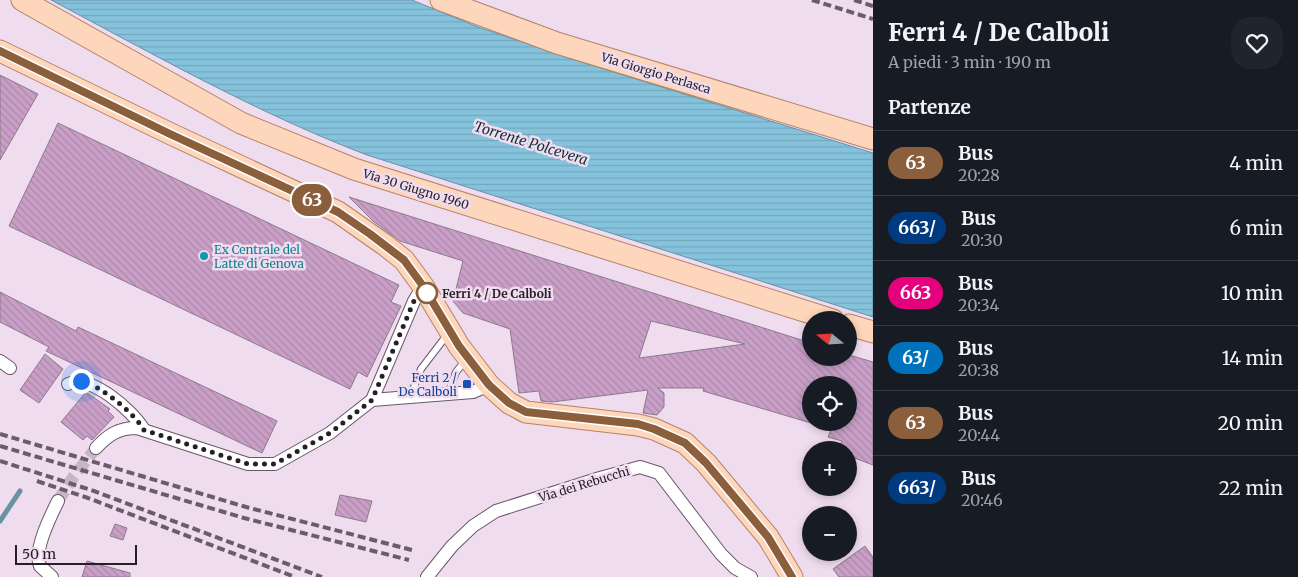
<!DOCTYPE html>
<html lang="it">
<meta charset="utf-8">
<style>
body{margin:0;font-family:Merriweather,serif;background:#20242c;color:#f1f3f6;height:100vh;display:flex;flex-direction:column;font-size:19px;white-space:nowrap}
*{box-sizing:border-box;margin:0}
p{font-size:16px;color:#9ea1a6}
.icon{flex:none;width:28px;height:28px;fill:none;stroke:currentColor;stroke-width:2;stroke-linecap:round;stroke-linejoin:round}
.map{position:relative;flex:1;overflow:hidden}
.panel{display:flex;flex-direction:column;background:#171b24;width:425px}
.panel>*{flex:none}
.badge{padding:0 10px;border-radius:16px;font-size:18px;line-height:32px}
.needle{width:32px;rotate:288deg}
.controls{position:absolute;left:802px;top:311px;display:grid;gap:10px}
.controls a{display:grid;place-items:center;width:55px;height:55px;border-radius:50%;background:#171b24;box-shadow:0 2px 8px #0003;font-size:25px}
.scale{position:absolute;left:15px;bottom:12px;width:122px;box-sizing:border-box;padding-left:5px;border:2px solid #261f26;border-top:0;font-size:14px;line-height:18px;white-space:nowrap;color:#261f26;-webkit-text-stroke:4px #f0dcef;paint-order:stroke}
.you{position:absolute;width:25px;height:25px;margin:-12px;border:4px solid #fff;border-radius:50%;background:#1a73e8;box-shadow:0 0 0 8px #1a73e833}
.map>.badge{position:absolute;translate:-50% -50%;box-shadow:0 0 0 2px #fff}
h2{padding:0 15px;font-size:19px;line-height:45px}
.round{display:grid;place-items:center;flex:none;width:52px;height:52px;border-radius:20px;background:#20242c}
.head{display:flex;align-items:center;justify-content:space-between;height:85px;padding:0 15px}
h1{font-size:24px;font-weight:800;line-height:38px}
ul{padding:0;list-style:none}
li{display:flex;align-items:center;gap:15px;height:65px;padding:0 15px;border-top:1px solid #363941}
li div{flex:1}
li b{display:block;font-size:19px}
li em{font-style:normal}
li .badge{min-width:55px;font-weight:700;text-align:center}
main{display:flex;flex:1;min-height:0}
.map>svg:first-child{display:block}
.water{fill:url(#water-rules);stroke:#6892a6}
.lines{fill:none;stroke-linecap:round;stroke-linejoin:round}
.stream{stroke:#6892a6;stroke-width:5}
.building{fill:url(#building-back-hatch);stroke:#8c7a8c;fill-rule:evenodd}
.minor-tunnel{stroke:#c8b6c7;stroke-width:12;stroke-dasharray:12 6;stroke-linecap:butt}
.service-casing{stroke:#695869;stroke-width:8}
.minor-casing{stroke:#695869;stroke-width:14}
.primary-casing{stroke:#b28469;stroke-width:23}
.service{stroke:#fff;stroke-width:6}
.minor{stroke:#fff;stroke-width:12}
.primary{stroke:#fed6bb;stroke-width:21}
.rail{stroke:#685d68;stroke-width:4;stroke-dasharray:8 4;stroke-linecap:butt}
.line-casing{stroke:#fff;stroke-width:11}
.line{stroke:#8b5e3c;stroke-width:8}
.walk{stroke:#261f26;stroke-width:5;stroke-dasharray:0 9}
.culture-dot{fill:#0f9aa8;stroke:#f0dcef;stroke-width:2}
.stop-dot{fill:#fff;stroke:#8b5e3c;stroke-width:2.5}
.transit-dot{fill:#1a4fb4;stroke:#f0dcef;stroke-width:2}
.labels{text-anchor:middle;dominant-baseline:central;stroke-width:5;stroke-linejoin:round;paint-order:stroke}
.street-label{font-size:12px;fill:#261f26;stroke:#f0dcef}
.culture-label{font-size:12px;fill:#0d838f;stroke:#f0dcef;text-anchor:start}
.stop-label{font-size:12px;font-weight:bold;fill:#261f26;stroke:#f0dcef;text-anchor:start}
.transit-label{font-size:12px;fill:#164399;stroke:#f0dcef;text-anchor:end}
.water-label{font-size:14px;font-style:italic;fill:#13313c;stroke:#f0dcef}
</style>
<main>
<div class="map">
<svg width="873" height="577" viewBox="0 0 873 577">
<defs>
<pattern id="water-rules" width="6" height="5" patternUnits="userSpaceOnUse" patternTransform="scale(1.25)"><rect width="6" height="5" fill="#85c3dd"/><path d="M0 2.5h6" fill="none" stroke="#73a7be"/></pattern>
<pattern id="building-back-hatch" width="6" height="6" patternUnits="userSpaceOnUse" patternTransform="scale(1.25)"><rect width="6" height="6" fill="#c99fc7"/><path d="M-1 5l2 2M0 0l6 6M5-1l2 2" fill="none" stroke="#ac88ab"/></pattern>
</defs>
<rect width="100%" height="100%" fill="#f0dcef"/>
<path class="water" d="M51,0H412L478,27L572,59L873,153V317L367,155C257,113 155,55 51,0Z"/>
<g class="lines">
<path class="stream" d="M0,521L20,491"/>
</g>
<g class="building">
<path d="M0,75L38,94L0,160Z"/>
<path d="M58,123L399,285L391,302L401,306L367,377L358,372L350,389L9,226Z"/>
<path d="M349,197L811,343V358H849V355L873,362V465L849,456V450H838L842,441L828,437L834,422H849V385H811V423L703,391L704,388H658L664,393V407L657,415L643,413L648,390L552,402L541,401L539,391L519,393L510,329L463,313L453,301L463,261L400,241L373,221ZM651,321L745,344L639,358Z"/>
<path d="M0,292L76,331L78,327L277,421L262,453L46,351L49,347L0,322Z"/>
<path d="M45,354L63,369L39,403L20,390Z"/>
<path d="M86,392L110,409L108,411L114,417L92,440L87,436L83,440L61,422Z"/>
<path d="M340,495L372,501L366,522L335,515Z"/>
<path d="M115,524L127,528L123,540L110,536Z"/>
<path d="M865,546L873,557V577H839L833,569Z"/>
<path d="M87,561L130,573V577H82Z"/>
</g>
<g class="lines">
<path class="minor-tunnel" d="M58,501L74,476L96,448"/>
<defs>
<g id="service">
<path d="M448,394L456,372L465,361"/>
<path d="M410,397L421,369L447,335"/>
</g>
<g id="minor">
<path d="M0,361L10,368"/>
<path d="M68,384C90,373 133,411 144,430"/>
<path d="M372,400L473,392L489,385"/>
<path d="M96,448C108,435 118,428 137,428L248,464H275L330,433L372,400L414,301L423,286"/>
<path d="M52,577L40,566C33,551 51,515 58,501"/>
<path d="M427,577L452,546L473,526L496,511L600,478L640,467L659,473L721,554L735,568L751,577"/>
</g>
<g id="primary">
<path d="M22,0L241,123L354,169L833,320"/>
<path d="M441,0L557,43L873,139"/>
<path d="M0,51L171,134L338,212L385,245L404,260L423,286L459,346L489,385L509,403L526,412L638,425L654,429L685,443L706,463L768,537L792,577"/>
<path d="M849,325L873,332"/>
</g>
</defs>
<use href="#service" class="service-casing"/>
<use href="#minor" class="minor-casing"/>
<use href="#primary" class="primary-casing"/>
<use href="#service" class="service"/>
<use href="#minor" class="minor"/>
<use href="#primary" class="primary"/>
<g class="rail">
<path d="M812,0L873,19"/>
<path d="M854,0L873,6"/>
<path d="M0,434L246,507L412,550"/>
<path d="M0,446L244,518L409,560"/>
<path d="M0,461L91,490L322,577"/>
<path d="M37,481L88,498L295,577"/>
</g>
</g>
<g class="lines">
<defs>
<path id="line" d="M0,51L170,134L338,212L370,234L404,260L423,286L459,346L489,385L509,403L526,412L638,424L654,429L685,443L706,463L768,537L792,577"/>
</defs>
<use href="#line" class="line-casing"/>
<use href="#line" class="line"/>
<path class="walk" d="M81,381C100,385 134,413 144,430L248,464H275L330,433L372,400L414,301L423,286L427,293"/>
</g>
<circle class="culture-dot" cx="204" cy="256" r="5"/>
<circle class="stop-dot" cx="427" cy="293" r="10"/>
<rect class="transit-dot" x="462" y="379" width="10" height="10" rx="2.5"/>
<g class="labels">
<g class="street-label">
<text transform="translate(656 73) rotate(17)">Via Giorgio Perlasca</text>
<text transform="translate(416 189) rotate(17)">Via 30 Giugno 1960</text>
<text transform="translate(584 484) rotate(-17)">Via dei Rebucchi</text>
</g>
<g class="culture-label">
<text x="214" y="249">Ex Centrale del<tspan x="214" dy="14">Latte di Genova</tspan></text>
</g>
<g class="stop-label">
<text x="442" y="293">Ferri 4 / De Calboli</text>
</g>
<g class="transit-label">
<text x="457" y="377">Ferri 2 /<tspan x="457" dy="14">De Calboli</tspan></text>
</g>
<g class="water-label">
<text transform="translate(531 143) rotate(17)">Torrente Polcevera</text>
</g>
</g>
</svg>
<div class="controls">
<a><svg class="needle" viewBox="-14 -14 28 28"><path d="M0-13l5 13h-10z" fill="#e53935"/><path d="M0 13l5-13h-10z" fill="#9ea1a6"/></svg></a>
<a><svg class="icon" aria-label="locate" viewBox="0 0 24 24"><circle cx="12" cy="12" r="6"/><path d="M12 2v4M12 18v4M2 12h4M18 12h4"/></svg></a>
<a>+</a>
<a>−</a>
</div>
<div class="scale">50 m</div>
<div class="you" style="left:81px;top:381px"></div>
<b class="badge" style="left:312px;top:200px;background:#8b5e3c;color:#fff">63</b>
</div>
<section class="panel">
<div class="head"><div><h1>Ferri 4 / De Calboli</h1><p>A piedi · 3 min · 190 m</p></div><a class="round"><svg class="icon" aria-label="heart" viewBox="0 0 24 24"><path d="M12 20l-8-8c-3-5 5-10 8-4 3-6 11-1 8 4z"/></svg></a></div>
<h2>Partenze</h2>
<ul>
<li><span class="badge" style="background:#8b5e3c;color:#fff">63</span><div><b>Bus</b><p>20:28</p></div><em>4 min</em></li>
<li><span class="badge" style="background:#003b80;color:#fff">663/</span><div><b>Bus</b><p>20:30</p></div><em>6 min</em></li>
<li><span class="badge" style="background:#e6007e;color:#fff">663</span><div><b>Bus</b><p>20:34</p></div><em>10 min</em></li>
<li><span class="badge" style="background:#0072bc;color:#fff">63/</span><div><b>Bus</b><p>20:38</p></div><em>14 min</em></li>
<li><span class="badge" style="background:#8b5e3c;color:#fff">63</span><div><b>Bus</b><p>20:44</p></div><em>20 min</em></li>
<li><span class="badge" style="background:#003b80;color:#fff">663/</span><div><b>Bus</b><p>20:46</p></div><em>22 min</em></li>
</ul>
</section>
</main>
